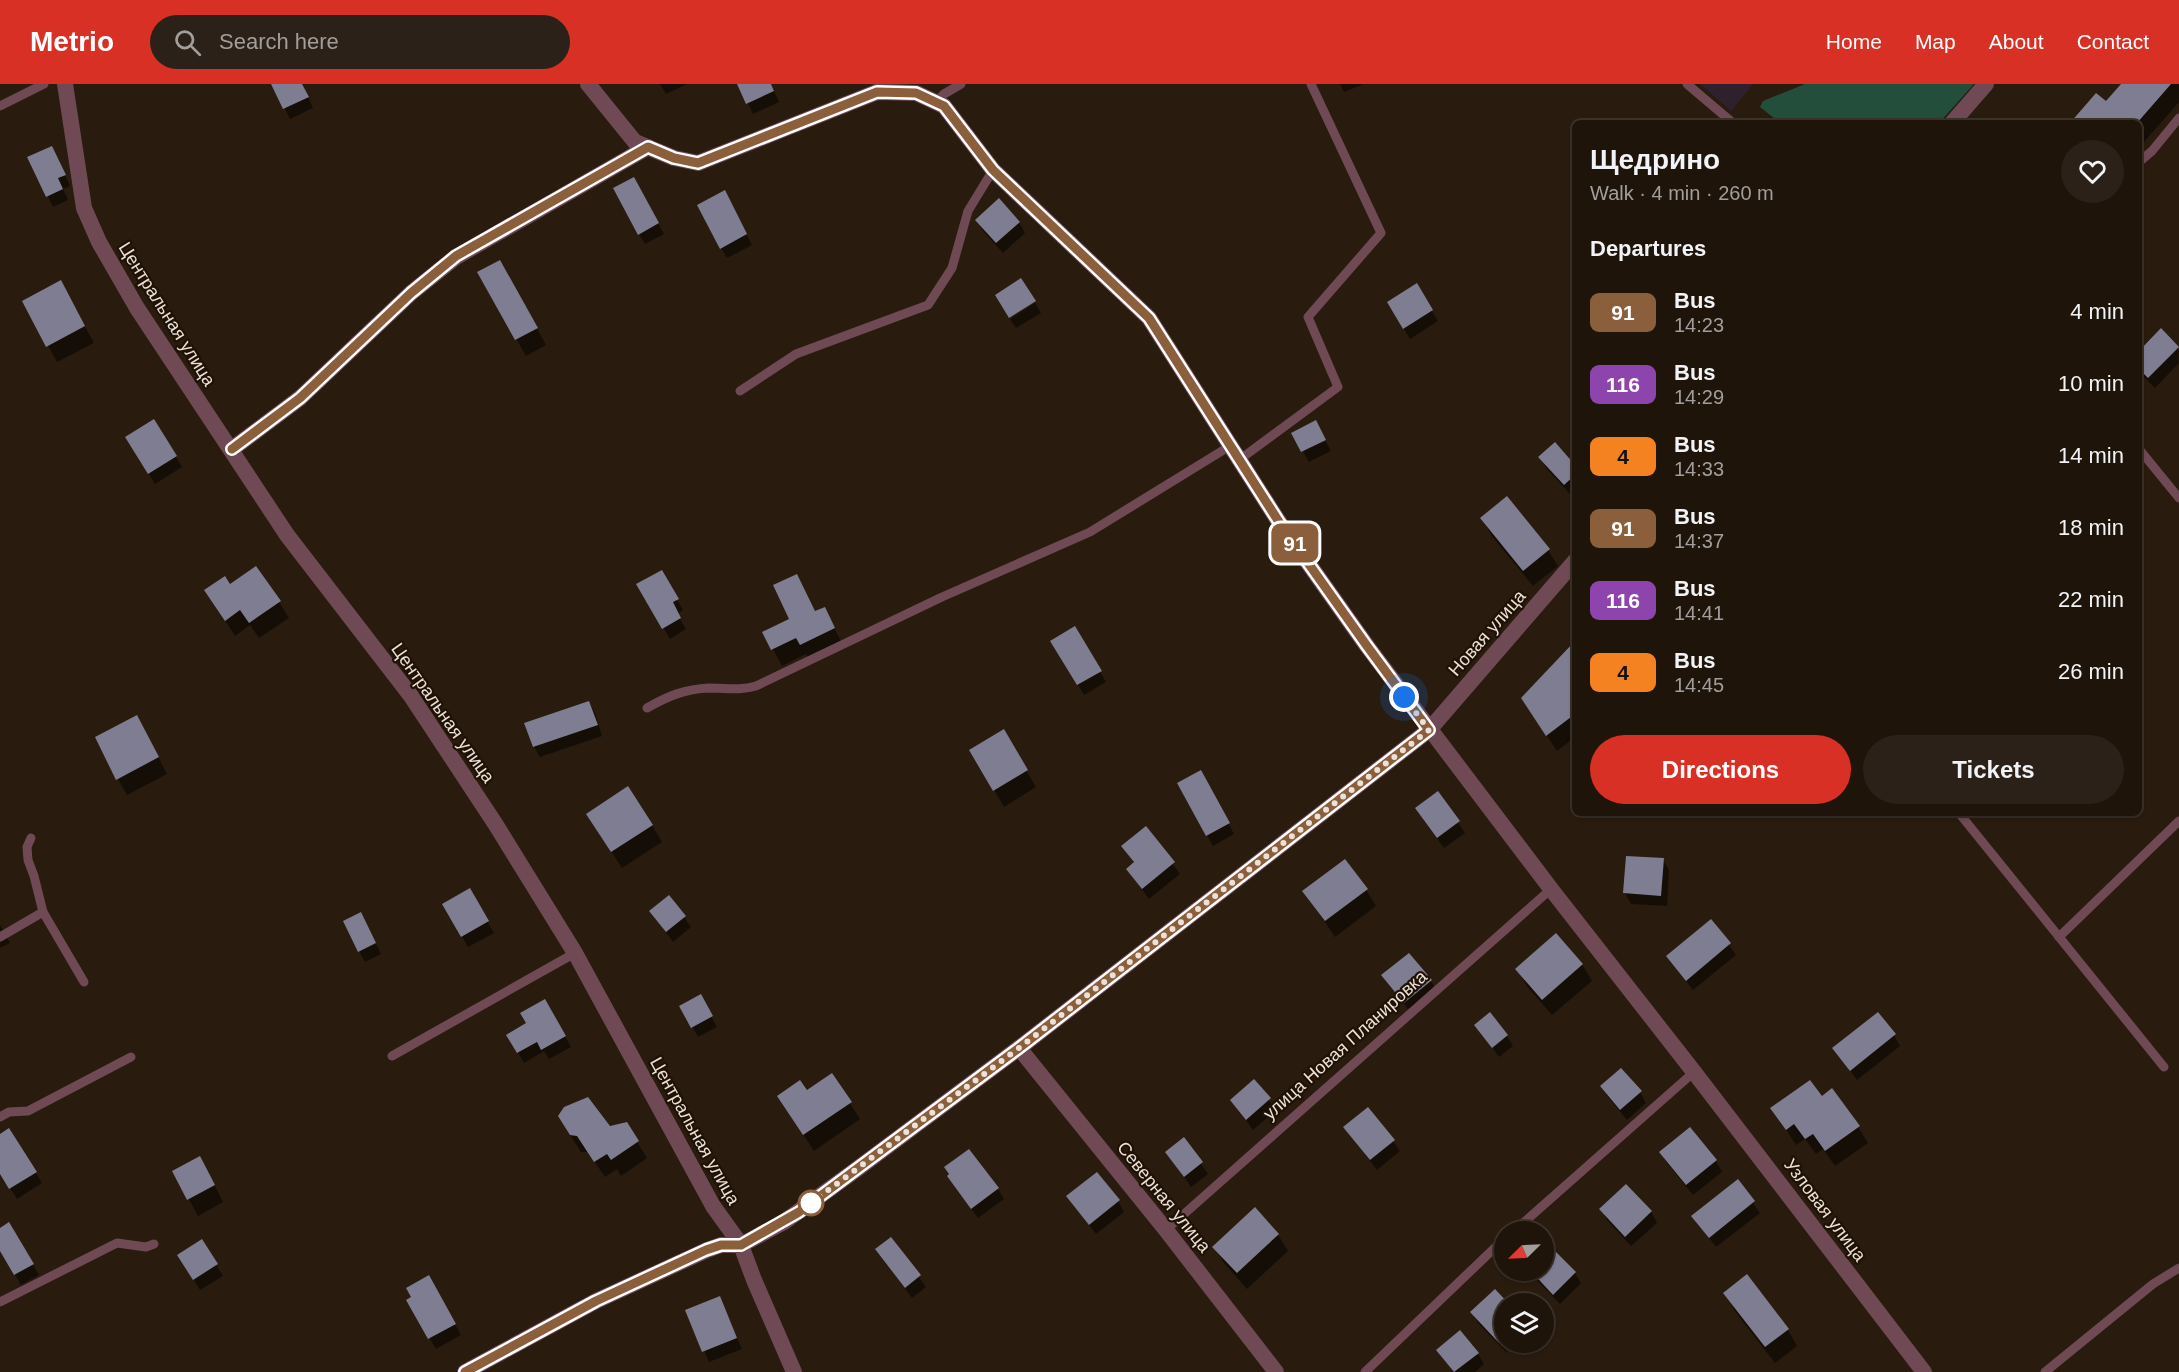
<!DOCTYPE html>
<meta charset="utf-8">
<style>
body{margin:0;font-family:Helvetica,sans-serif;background:#2c2118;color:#f1f3f6;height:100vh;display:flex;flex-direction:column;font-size:22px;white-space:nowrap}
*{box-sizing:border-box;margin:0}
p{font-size:20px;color:#a19e9c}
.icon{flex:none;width:33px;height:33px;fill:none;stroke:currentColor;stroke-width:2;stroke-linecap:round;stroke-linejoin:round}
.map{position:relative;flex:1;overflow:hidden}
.side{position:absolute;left:1572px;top:36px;width:570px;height:696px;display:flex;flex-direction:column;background:#1f140a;border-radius:9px;box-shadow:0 2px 4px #0004,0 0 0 2px #3c332b}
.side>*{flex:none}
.badge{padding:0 12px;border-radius:9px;font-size:21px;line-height:39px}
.needle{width:39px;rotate:246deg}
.buttons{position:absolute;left:1494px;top:1137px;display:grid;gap:12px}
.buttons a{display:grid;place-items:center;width:60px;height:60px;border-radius:50%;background:#1f140a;box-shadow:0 2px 4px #0004,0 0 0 2px #3c332b;font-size:30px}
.you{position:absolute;width:30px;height:30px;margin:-15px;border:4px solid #fff;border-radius:50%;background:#1a73e8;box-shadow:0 0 0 9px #1a73e833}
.map>.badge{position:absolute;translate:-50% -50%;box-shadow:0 0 0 3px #fff}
h2{padding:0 18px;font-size:22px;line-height:54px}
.round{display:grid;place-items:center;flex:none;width:63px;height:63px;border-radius:32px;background:#2c2118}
.headline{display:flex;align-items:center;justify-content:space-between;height:102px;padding:0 18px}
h1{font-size:28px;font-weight:600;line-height:45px}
.action{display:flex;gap:12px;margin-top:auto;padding:12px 18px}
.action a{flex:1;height:69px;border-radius:36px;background:#d93025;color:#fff;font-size:24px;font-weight:600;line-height:69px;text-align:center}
.action a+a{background:#2c2118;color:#f1f3f6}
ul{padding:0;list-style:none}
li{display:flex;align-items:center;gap:18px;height:72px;padding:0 18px}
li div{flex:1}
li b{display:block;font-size:22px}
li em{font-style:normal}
li .badge{min-width:66px;font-weight:700;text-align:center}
header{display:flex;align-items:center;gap:36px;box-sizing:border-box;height:84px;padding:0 30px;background:#d93025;color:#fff}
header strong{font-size:28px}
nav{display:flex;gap:33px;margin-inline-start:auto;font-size:21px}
.search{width:420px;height:54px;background:#2c2118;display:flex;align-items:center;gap:15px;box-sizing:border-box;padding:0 21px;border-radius:33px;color:#a19e9c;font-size:22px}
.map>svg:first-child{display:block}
.education{fill:#2e202c}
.green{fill:#224e3b}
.shadow{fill:#0007}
.building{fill:#7f7d92}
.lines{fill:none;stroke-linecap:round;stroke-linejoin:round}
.service{stroke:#6f4954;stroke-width:9}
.minor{stroke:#6f4954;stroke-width:16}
.tertiary{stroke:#6f4954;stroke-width:16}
.line-casing{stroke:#fff;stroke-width:14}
.line{stroke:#8b5e3c;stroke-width:9}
.walk{stroke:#ebe1d8;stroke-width:6;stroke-dasharray:0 10.8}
.stop-dot{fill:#fff;stroke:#8b5e3c;stroke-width:3}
.labels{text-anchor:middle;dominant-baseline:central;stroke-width:4.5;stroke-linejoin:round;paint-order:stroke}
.street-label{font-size:18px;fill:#ebe1d8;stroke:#1f1205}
</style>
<header>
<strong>Metrio</strong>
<div class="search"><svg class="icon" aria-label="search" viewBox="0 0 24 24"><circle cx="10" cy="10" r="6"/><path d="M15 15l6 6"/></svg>Search here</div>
<nav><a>Home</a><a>Map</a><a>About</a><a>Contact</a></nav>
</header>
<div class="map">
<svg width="2179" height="1288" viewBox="0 0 2179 1288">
<rect width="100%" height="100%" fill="#291b0e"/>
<path class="education" d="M1700,0H1753L1731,27Z"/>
<path class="green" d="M1805,0H1974L1939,39H1780L1760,23L1763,17Z"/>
<g class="shadow">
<path d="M273,0H302L313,24L290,35Z"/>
<path d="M660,0H687L666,10Z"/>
<path d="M739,0H771L779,18L753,30Z"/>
<path d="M1340,0H1364L1344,8Z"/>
<path d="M2123,0H2179V18L2144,58L2139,53V39H2072L2106,19Z"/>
<path d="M29,74H58L70,102L63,105L68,116L53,123Z"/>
<path d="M634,95L664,150L645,160L639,150Z"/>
<path d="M730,119L752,161L727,174L721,164Z"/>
<path d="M977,136L1019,138L1025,149L1003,169L983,147Z"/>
<path d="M479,189L509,194L546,261L526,272Z"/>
<path d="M1416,202L1438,237L1410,255L1389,219Z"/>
<path d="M70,215L94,259L57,278L24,218Z"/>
<path d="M1035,219L1041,229L1016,244L1010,235Z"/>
<path d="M2178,263L2179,279L2155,304L2139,288V269Z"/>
<path d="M1293,349H1321L1331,367L1309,378Z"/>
<path d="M133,364L176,373L182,383L155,400Z"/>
<path d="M1540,373L1575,384V407L1571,411L1546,384Z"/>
<path d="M1482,434L1548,466L1558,482L1533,502L1491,451Z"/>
<path d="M661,488L683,526L677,530L686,545L670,555L638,501Z"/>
<path d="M796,492L816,529L824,525L843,561L810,576L806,570L782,582L764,548L791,535Z"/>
<path d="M206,507L279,518L289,534L259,554L250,541L235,552Z"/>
<path d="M1074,544L1106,598L1084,611L1052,557Z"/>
<path d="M1575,560V653L1557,667L1533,631Z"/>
<path d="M589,618L595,629L602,652L540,673L534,663Z"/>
<path d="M1003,647L1036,703L1004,723L971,667Z"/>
<path d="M146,649L167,690L127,711L118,695Z"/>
<path d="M1207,698L1234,750L1213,762L1207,751Z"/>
<path d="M1438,709L1465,749L1444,764L1423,735Z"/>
<path d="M652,741L662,758L622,784L598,747Z"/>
<path d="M1146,744L1180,790L1149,815L1128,786L1135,780L1123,762Z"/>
<path d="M1663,776L1669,786L1667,822L1631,820L1625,809Z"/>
<path d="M469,806L494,849L468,863L444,821Z"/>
<path d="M1366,806L1376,822L1335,853L1304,807Z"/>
<path d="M651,827L684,833L691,843L673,858Z"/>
<path d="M1711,837L1736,871L1693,906L1668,873Z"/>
<path d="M0,841L10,859L0,864Z"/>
<path d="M367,841L381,870L365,878L359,867Z"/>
<path d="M1409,871L1431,897L1437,908L1411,929L1383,892Z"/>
<path d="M1582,880L1592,897L1552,931L1526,901L1517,885Z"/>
<path d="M700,912L717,943L698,953L681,922Z"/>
<path d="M545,917L571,963L549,975L544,967L524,979L508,951L528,940Z"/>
<path d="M1476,941L1507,952L1513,962L1499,973Z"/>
<path d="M1894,951L1900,962L1857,996L1834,964Z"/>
<path d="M1254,997L1276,1026L1253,1046L1232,1016Z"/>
<path d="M1602,1003L1640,1008L1646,1019L1627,1036L1608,1013Z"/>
<path d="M806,1008L850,1019L860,1035L814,1067L779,1013Z"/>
<path d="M1821,1014L1858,1043L1868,1059L1835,1082L1823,1065L1816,1070L1805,1055L1796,1061L1772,1024Z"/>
<path d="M626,1040L647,1074L621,1092L617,1085L605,1093L588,1068H581L569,1049Z"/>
<path d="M1345,1044L1393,1057L1400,1067L1377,1086Z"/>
<path d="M1689,1045L1716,1077L1722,1088L1693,1111L1667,1079L1661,1068Z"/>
<path d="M0,1052L36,1089L42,1099L17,1115L0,1088Z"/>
<path d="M1184,1055L1208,1090L1191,1103L1167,1068Z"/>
<path d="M174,1088L209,1090L223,1118L198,1132Z"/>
<path d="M1738,1098L1760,1129L1716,1163L1693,1132Z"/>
<path d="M1626,1102L1651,1128L1657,1139L1631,1162L1607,1136L1601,1125Z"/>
<path d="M955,1103L998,1105L1004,1115L978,1134Z"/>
<path d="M1068,1113L1118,1117L1124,1128L1096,1150Z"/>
<path d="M1255,1126L1278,1151L1288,1167L1247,1205L1224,1179L1214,1163Z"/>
<path d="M9,1140L39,1191L21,1201L0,1164V1145Z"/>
<path d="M891,1155L926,1203L912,1214L877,1166Z"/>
<path d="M202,1157L223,1192L200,1206L179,1171Z"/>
<path d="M1551,1165L1575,1189L1581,1199L1560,1220L1537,1196L1531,1186H1544V1173Z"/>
<path d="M429,1193L461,1251L436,1265L408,1217Z"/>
<path d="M1495,1207L1504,1220V1258H1516L1506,1268L1478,1239L1472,1228Z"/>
<path d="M1725,1209L1788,1246L1797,1262L1775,1279L1734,1226Z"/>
<path d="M719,1214L742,1265L709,1278L687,1227Z"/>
<path d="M1438,1267L1478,1270L1484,1280L1475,1288H1453Z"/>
</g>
<g class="building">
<path d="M271,0H302L309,13L283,25Z"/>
<path d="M737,0H771L774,7L746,20Z"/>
<path d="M2121,0H2171L2137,39H2070L2096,9L2106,17Z"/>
<path d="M52,62L66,91L58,94L63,105L46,113L27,73Z"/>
<path d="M634,93L659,139L638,151L613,104Z"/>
<path d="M725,106L747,150L720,165L697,121Z"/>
<path d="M999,114L1020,138L996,159L975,136Z"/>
<path d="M500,176L538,244L515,256L477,188Z"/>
<path d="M1021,194L1036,217L1009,234L995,211Z"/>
<path d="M61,196L85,242L46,263L22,217Z"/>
<path d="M1417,199L1433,226L1403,245L1387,218Z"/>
<path d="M2161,244L2179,263L2148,294L2139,285V267Z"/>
<path d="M154,335L177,372L148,390L125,353Z"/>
<path d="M1316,336L1326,356L1301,368L1291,349Z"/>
<path d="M1555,358L1575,381V391L1564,401L1538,373Z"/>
<path d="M1507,412L1550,465L1523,487L1480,434Z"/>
<path d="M256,482L281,517L249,539L240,526L225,537L204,506L225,492L230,500Z"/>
<path d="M662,486L679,515L673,518L681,534L662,545L636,500Z"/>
<path d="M797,490L815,527L825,523L835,544L800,561L796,554L771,566L762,548L789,535L773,501Z"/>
<path d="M1075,542L1102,587L1077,601L1050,557Z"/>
<path d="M1575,557V630L1546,652L1521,614Z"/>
<path d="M589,617L598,641L533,663L524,639Z"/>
<path d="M137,631L159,673L116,696L95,653Z"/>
<path d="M1004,645L1028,686L993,707L969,666Z"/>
<path d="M1201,686L1230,739L1206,752L1177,699Z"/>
<path d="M628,702L653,741L611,768L586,730Z"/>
<path d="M1438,707L1460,737L1437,754L1415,724Z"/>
<path d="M1146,742L1175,778L1142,805L1126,785L1134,778L1121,762Z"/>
<path d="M1626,772L1664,774L1661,812L1623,809Z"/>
<path d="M1345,775L1368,805L1325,837L1302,807Z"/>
<path d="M470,804L489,837L461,853L442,820Z"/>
<path d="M669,811L686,832L666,848L649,827Z"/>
<path d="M361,828L376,859L358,868L343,837Z"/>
<path d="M1711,835L1731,859L1686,897L1666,872Z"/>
<path d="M1556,849L1583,880L1542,916L1515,885Z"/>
<path d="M1409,869L1432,896L1404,919L1381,891Z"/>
<path d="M701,910L713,932L691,944L679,922Z"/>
<path d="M545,915L566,952L541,966L537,958L517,969L506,951L526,939L520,929Z"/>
<path d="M1490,928L1508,951L1492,964L1474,941Z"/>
<path d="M1878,928L1896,950L1850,987L1832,964Z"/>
<path d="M1621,984L1642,1007L1620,1026L1600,1002Z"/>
<path d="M832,989L852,1018L803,1051L777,1012L800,996L807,1006Z"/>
<path d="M1254,995L1271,1014L1246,1036L1230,1016Z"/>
<path d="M1810,996L1822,1012L1832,1004L1860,1042L1825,1067L1813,1050L1805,1055L1794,1040L1786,1046L1770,1024Z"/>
<path d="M588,1013L610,1042L627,1038L639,1057L611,1076L607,1070L594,1078L577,1052L570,1051L558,1032L564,1023Z"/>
<path d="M1368,1023L1395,1056L1370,1076L1343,1043Z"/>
<path d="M1690,1043L1717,1076L1686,1101L1659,1068Z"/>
<path d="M9,1044L37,1088L9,1105L0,1090V1050Z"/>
<path d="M1184,1053L1203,1078L1184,1093L1165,1068Z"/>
<path d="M969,1065L999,1104L971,1125L947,1092L949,1090L944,1083Z"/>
<path d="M200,1072L215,1101L187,1116L172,1087Z"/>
<path d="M1097,1088L1120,1116L1089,1141L1066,1112Z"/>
<path d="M1738,1095L1755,1117L1709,1154L1691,1132Z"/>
<path d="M1626,1100L1652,1127L1625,1153L1599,1125Z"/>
<path d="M1255,1123L1279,1150L1237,1189L1212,1163Z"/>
<path d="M9,1138L34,1180L14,1191L0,1167V1144Z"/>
<path d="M891,1153L921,1191L905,1204L875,1165Z"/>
<path d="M202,1155L218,1180L193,1196L177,1171Z"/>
<path d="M1551,1163L1576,1188L1553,1211L1530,1186H1544V1171Z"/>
<path d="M1747,1190L1789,1245L1765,1263L1723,1209Z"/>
<path d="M429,1191L456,1240L428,1255L406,1216L411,1213L406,1204Z"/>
<path d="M1495,1205L1509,1220H1504V1254L1499,1259L1470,1228Z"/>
<path d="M720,1212L737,1254L702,1268L685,1226Z"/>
<path d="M1460,1246L1479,1269L1454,1288L1436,1266Z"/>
</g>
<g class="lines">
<g class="service">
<path d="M1687,0L1733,39"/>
<path d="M936,18L944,10L961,0"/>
<path d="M0,22L44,0"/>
<path d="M2139,78L2152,67L2179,34"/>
<path d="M740,307L796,270L928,221L952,184L968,127L993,86"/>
<path d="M2139,365L2179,414"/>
<path d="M1239,376L1338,303L1308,233L1381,149L1311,0"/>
<path d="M647,624C668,612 685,605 709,604C726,604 740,607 756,602L942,513L1090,448L1230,362"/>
<path d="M1959,729L2164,983"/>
<path d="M31,754L27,763L28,776L34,792L43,828L84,898"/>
<path d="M0,853L43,828"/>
<path d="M2059,853L2179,737"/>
<path d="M392,972L575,869"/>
<path d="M0,1033L9,1028L28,1027L131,973"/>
<path d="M1166,1146L1551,805"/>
<path d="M1513,1148L1694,988"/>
<path d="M0,1218L117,1159L146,1163L154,1160"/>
<path d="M1365,1288L1504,1155"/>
<path d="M2045,1288L2153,1200L2179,1184"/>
</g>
<g class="minor">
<path d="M65,0L84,124L99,158L137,224L287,451L411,612L496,741L575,869L713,1122L741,1161"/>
<path d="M588,0L635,58L674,74L698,79L877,8L916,9L944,22L993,86L1149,234L1279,438L1367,562L1551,805L1694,988L1924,1288"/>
<path d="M232,365L300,314L411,209L456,173L648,63"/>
<path d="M1019,964L1166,1146L1276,1288"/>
<path d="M465,1288L596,1217L707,1166L721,1161H741"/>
</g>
<g class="tertiary">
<path d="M1952,39L1986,0"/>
<path d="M794,1288L754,1196L741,1161L784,1138L857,1085L1019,964L1429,646L1575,477"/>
</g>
</g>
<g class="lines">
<defs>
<path id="line" d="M232,365L300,314L411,209L456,172L648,63L674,74L698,79L877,8L916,9L944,22L993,86L1149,234L1279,438L1367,562L1429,646L1019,964L799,1128L741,1161H721L706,1166L596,1217L465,1288"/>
</defs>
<use href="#line" class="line-casing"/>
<use href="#line" class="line"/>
<path class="walk" d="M811,1119L1019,964L1429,646L1404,613"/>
</g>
<circle class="stop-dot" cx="811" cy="1119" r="12"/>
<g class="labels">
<g class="street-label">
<text transform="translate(167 230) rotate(58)">Центральная улица</text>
<text transform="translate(1487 549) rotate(-49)">Новая улица</text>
<text transform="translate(443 629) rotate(55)">Центральная улица</text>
<text transform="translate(1345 961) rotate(-42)">улица Новая Планировка</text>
<text transform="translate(695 1047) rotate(61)">Центральная улица</text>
<text transform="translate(1164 1113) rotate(51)">Северная улица</text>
<text transform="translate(1825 1126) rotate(53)">Узловая улица</text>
</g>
</g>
</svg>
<div class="buttons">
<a><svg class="needle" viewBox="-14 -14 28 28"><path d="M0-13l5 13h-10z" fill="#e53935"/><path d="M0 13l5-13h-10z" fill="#a19e9c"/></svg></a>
<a><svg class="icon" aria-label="layers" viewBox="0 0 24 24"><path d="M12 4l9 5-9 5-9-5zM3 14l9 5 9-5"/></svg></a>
</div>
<div class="you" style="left:1404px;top:613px"></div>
<b class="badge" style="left:1295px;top:459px;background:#8b5e3c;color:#fff">91</b>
<section class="side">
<div class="headline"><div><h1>Щедрино</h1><p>Walk · 4 min · 260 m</p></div><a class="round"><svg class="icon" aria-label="heart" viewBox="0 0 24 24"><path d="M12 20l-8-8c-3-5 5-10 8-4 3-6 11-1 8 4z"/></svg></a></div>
<h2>Departures</h2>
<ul>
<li><span class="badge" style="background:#8b5e3c;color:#fff">91</span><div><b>Bus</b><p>14:23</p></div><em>4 min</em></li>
<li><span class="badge" style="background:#8e44ad;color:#fff">116</span><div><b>Bus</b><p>14:29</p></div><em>10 min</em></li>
<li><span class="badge" style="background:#f58220;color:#111">4</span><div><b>Bus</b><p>14:33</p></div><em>14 min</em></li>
<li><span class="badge" style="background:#8b5e3c;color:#fff">91</span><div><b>Bus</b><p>14:37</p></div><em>18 min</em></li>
<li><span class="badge" style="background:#8e44ad;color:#fff">116</span><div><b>Bus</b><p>14:41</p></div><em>22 min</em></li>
<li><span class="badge" style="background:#f58220;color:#111">4</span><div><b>Bus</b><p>14:45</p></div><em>26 min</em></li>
</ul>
<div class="action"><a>Directions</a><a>Tickets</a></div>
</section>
</div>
